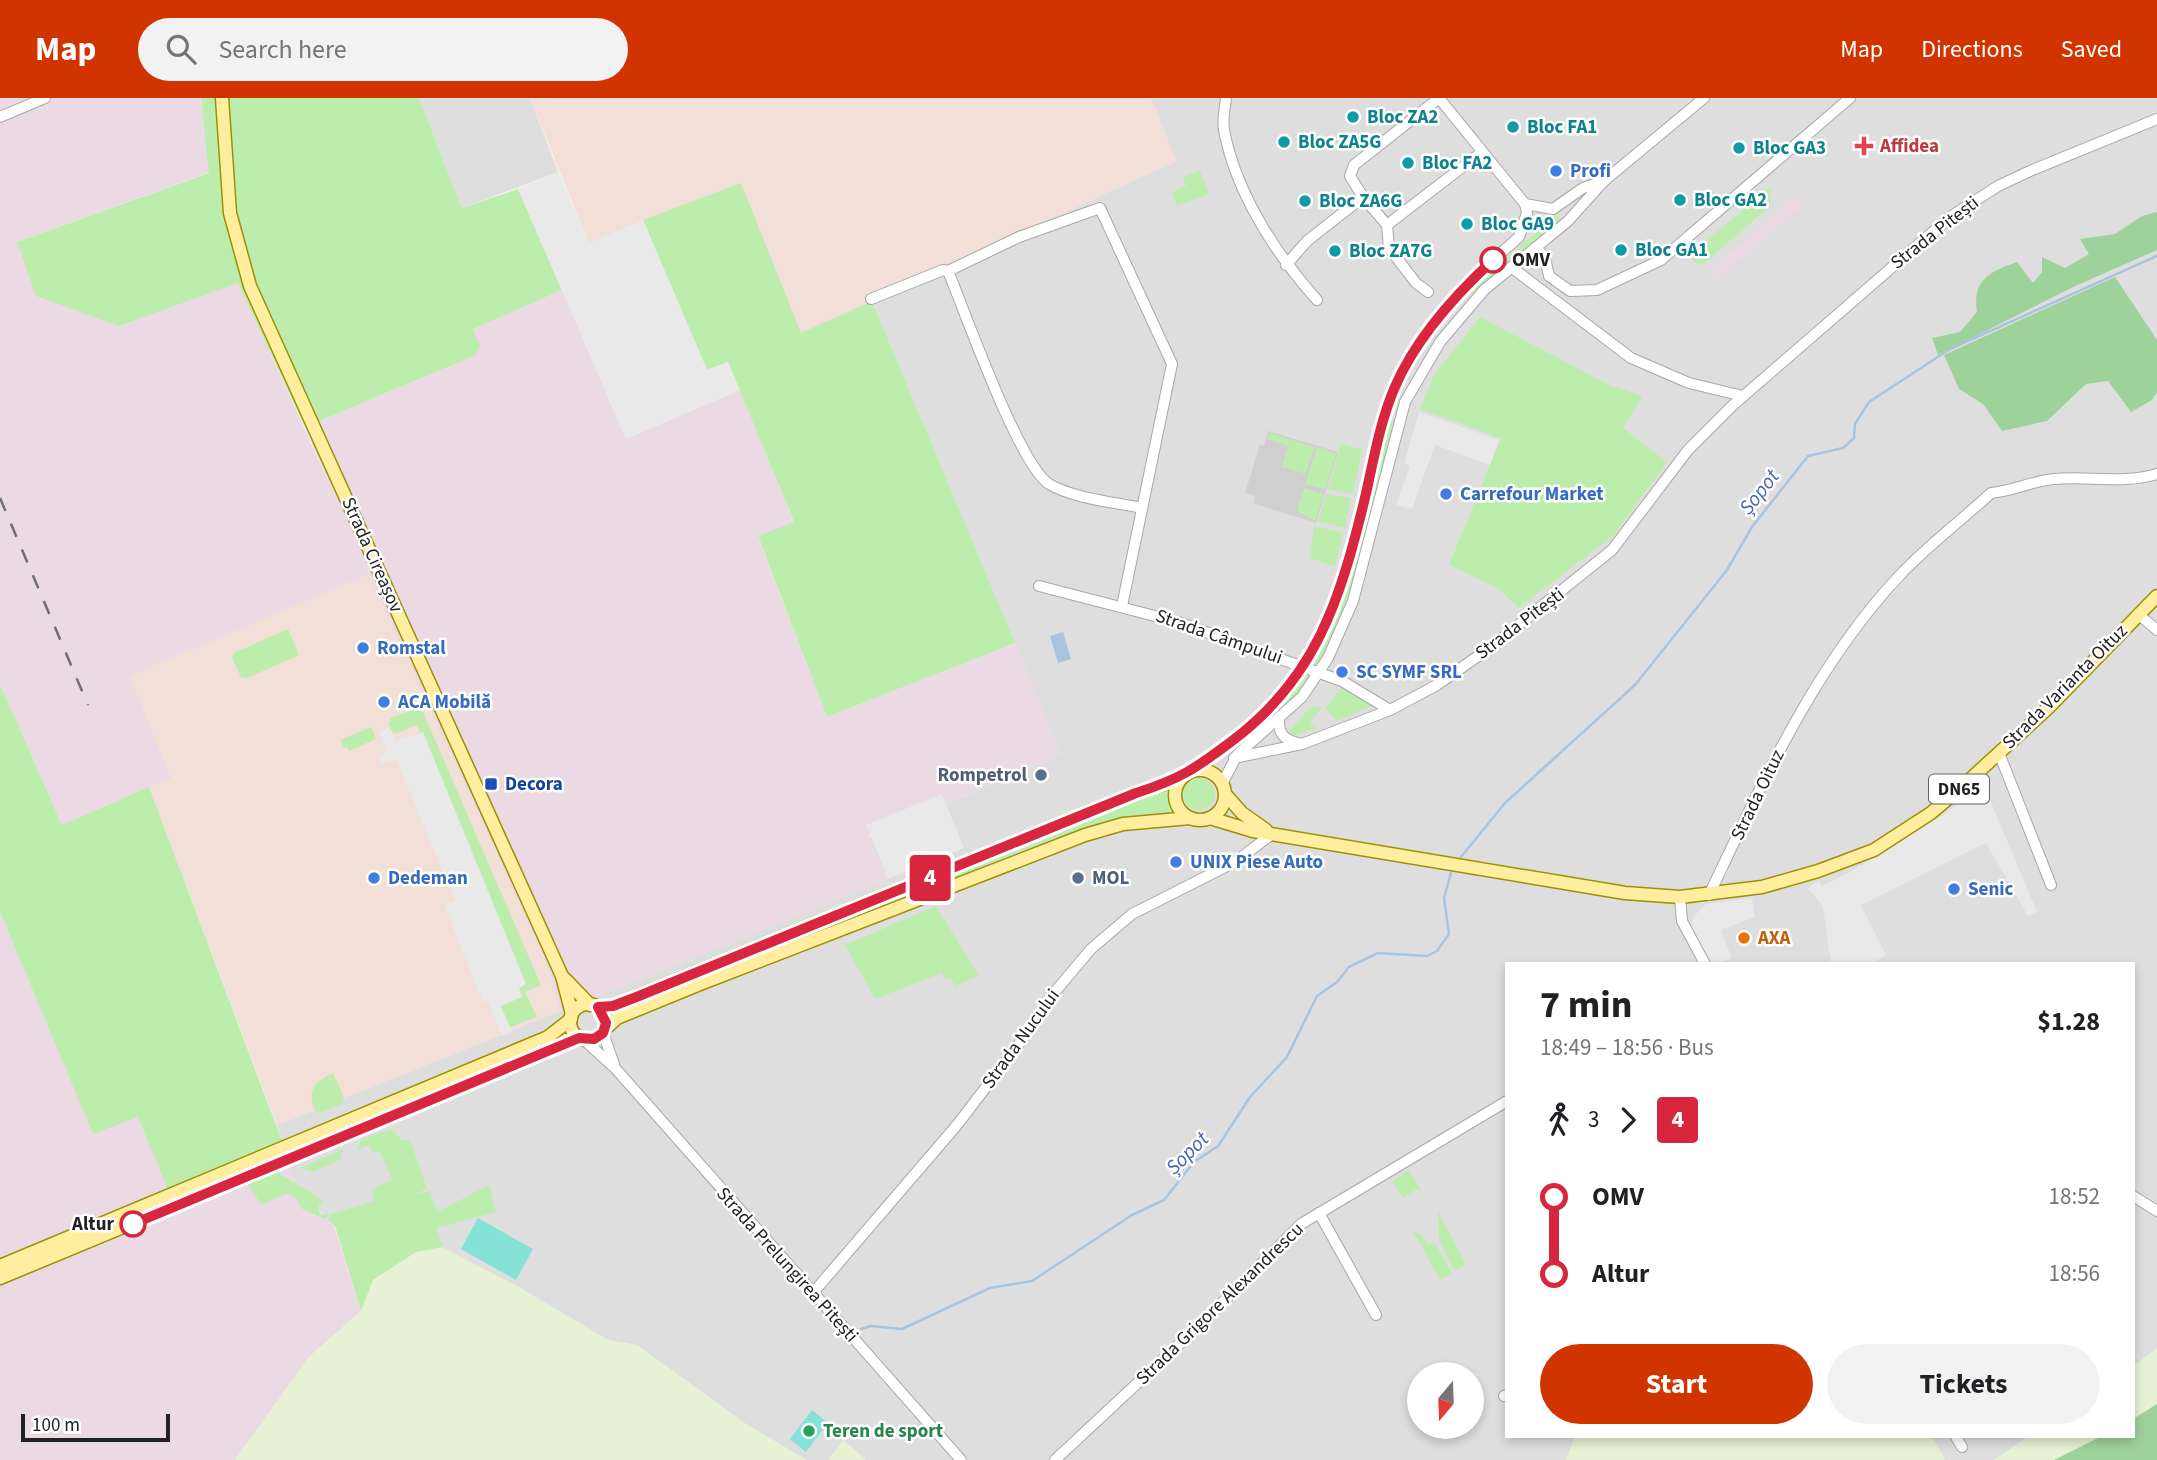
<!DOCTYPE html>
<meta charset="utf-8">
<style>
body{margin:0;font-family:"Source Sans 3",sans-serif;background:#f2f2f2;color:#202124;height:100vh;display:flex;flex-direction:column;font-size:26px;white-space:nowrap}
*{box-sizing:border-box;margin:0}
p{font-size:23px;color:#757577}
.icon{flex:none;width:38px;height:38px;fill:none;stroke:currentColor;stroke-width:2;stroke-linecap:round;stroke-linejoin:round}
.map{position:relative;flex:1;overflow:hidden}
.drawer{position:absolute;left:1505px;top:864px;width:630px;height:476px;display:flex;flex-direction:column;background:#fff;border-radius:0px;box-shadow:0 4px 10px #0003}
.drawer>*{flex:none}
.badge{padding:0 14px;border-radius:5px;font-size:24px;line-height:46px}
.needle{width:46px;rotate:199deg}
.tools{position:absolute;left:1407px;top:1264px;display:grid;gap:14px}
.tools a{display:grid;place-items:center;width:77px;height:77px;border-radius:50%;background:#fff;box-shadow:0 4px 10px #0003;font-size:35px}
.scale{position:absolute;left:21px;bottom:18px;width:149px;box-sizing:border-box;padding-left:7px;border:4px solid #212121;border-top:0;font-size:19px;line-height:24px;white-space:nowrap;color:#212121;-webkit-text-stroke:5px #fff;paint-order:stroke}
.map>.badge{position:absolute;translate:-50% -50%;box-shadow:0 0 0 4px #fff}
.legs{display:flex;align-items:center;gap:10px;height:77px;padding:0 35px;font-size:23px}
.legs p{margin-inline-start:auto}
.head{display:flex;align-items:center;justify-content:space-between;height:119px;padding:0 35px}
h1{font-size:38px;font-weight:700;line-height:52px}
.action{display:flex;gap:14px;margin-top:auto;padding:14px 35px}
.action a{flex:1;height:80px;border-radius:42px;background:#d23400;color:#fff;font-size:28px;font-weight:700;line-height:80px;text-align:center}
.action a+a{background:#f2f2f2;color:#202124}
ul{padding:0 35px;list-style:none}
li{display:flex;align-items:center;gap:24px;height:77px;font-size:26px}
li i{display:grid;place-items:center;width:10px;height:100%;margin:0 9px;background:currentColor}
li i::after{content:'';width:18px;height:18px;margin:-9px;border:5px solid;border-radius:50%;background:#fff}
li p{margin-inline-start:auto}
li:first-child i{background:linear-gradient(#0000 50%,currentColor 0)}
li:last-child i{background:linear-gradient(currentColor 50%,#0000 0)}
header{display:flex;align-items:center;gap:42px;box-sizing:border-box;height:98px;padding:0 35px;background:#d23400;color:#fff}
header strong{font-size:33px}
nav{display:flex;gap:38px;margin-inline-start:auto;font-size:24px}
.search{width:490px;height:63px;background:#f2f2f2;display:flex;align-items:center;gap:18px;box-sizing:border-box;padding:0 24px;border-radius:38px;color:#757577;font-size:26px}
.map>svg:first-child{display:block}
.residential{fill:#dfdede;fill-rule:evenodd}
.commercial{fill:#f2dfd7}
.industrial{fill:#ebd9e3}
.religious{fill:#cfcfcf}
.farmland{fill:#e7f1d3}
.grass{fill:#bcedad}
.forest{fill:#9ed29b}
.pitch{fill:#84e3d6}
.parking{fill:#e9e9e9}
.water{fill:#a7c5e0}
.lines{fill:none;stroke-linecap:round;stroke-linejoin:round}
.stream{stroke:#a7c5e0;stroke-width:2.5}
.minor-casing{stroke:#a8a8a8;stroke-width:12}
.major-casing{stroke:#9e9100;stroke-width:15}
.minor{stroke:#fff;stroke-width:10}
.major{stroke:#ffee9f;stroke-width:12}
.rail{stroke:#6f6f6f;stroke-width:2.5;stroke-dasharray:14 14;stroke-linecap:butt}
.line-1-casing{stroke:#fff;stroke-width:16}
.line-1{stroke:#d7263d;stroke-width:10}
.culture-dot{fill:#0f9aa8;stroke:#fff;stroke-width:2.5}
.health-dot{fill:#e0444e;stroke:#fff;stroke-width:2.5}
.shop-dot{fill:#3f7fe0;stroke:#fff;stroke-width:2.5}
.stop-1-dot{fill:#fff;stroke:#d7263d;stroke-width:3.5}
.service-dot{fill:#5c6f8a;stroke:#fff;stroke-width:2.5}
.transit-dot{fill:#1a4fb4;stroke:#fff;stroke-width:2.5}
.food-dot{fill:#e8710a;stroke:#fff;stroke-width:2.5}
.leisure-dot{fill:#2e9e5b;stroke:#fff;stroke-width:2.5}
.labels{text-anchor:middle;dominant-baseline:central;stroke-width:5;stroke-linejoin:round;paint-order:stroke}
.shield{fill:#fff;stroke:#646464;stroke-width:2}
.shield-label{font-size:18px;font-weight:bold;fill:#212121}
.culture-label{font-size:19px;font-weight:bold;fill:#0d838f;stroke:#fff;text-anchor:start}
.health-label{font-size:19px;font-weight:bold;fill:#be3a42;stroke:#fff;text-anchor:start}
.shop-label{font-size:19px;font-weight:bold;fill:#366cbe;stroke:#fff;text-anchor:start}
.street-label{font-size:19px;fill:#212121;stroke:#fff}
.stop-label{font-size:19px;font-weight:bold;fill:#212121;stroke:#fff;text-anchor:start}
.service-label{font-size:19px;font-weight:bold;fill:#4e5e75;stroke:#fff;text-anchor:end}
.transit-label{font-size:19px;font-weight:bold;fill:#164399;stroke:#fff;text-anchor:start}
.food-label{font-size:19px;font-weight:bold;fill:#c56008;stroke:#fff;text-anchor:start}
.leisure-label{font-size:19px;font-weight:bold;fill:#27864d;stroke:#fff;text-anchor:start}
.water-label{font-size:21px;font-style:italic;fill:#4964b6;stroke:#fff}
</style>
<header>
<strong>Map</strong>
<div class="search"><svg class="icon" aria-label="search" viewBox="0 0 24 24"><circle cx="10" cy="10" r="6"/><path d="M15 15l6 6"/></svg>Search here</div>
<nav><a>Map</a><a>Directions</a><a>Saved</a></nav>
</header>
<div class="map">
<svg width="2157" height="1362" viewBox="0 0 2157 1362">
<rect width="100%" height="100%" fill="#f2f1e8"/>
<g class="residential">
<path d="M419,0H530L558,74L462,110Z"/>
<path d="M1151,0H2157V1251L2133,1268V866H1507V1339H1575L1566,1362H866L843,1342L829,1362H806L746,1326L637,1247L608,1242L517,1188L335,1128L295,1088L277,1027L888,781L867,740L1061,656L872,203L1176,63ZM1419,1276H1472V1328H1419Z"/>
<path d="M1932,1339H2028L1994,1362H1945Z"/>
</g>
<g class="commercial">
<path d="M530,0H1151L1176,63L801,236L741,85L589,145Z"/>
<path d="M369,475L548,869L560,913L277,1027L149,689L170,680L130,578Z"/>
</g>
<g class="industrial">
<path d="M0,0H201L210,74L17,144L119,228L238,184L337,403L305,329L474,258L473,231L562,192L626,341L740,292L794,425L758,439L827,619L1015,545L1061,656L867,739L888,781L560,913L548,869L369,476L130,578L171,680L62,727L0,586Z"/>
<path d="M1796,98L1804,107L1717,182L1709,173Z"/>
<path d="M0,814L93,1035L138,1019L204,1074L282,1043L295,1088L334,1128L361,1213L309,1259L235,1362H0Z"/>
</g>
<path class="religious" d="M1268,333L1338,354L1316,425L1253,405L1255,398L1245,395L1260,347L1264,348Z"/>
<g class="farmland">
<path d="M442,1149L517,1188L608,1242L637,1247L746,1326L806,1362H235L309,1259L361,1213L373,1182L416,1154Z"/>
<path d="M2157,1251V1306L2133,1321V1268Z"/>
<path d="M1575,1339H1932L1945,1362H1566Z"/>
<path d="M2028,1339H2100L2054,1362H1994Z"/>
<path d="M843,1342L866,1362H829Z"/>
</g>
<g class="grass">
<path d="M201,0H419L462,110L518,91L562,192L473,231L480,249L474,258L305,329L238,185L119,228L36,198L17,144L209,75Z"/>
<path d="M1200,73L1209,96L1177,108L1172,94L1186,88L1183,79Z"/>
<path d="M741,85L801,235L872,203L1015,545L827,619L758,438L794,424L728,264L707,272L643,122Z"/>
<path d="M1771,89L1770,108L1702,167L1694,163L1691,155Z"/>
<path d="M1557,116L1560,121L1469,198L1468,195Z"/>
<path d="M1480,219L1609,287L1643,298L1623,330L1667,364L1615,436L1519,510L1499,491L1449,467L1501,340L1420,311L1434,277Z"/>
<path d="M1389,322H1394L1360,457L1354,456Z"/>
<path d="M1270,335L1315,349L1305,376L1282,369L1288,348L1267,341Z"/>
<path d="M1341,346L1362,352L1353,396L1328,391Z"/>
<path d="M1317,349L1336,355L1325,391L1305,386Z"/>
<path d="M1304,390L1324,396L1315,423L1297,413Z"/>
<path d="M1326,396L1351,400L1345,430L1318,423Z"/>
<path d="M1314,428L1343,435L1335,469L1310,460Z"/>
<path d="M1353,462L1359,463C1349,499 1337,533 1319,565L1315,566L1340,507Z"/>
<path d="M288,531L299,557L247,580L241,579L232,560L234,555Z"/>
<path d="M1302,578H1307L1308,583L1289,606L1244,642Z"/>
<path d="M0,586L62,727L149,689L282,1043L168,1091L138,1019L93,1036L0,814Z"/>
<path d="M1343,588L1374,607L1337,623L1325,611Z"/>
<path d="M1323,608L1310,624L1316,630L1294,638L1288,634L1310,610Z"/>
<path d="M415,611L423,614L541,887L525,894L537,919L508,930L498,905L523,884L417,627L394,636L388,628L391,620Z"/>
<path d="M371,629L376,641L349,653L347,649L344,650L340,642Z"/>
<circle cx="1199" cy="696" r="16"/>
<path d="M1169,688L1167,697L1173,715C1119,717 1071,734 1021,753L1018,746Z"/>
<path d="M1012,748L1016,755L835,828L830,826Z"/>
<path d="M936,808L979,878L955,888L951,880L946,882L942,875L875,901L845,847Z"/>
<path d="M333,975L344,999L342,1006L320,1015L316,1014C306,993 314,984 333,975Z"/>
<path d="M391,1031L402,1042H410L427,1091L412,1097L430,1093L437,1114L489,1087L496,1114L436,1130L442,1149L416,1154L373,1182L361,1213L335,1128L328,1122L331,1116L374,1103L372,1091L392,1082L380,1053L372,1055L369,1047L357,1052L361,1042Z"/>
<path d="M343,1051L341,1061L313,1074L300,1070Z"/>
<path d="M1409,1072L1422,1093L1417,1091L1403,1100L1392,1083Z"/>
<path d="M275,1073L318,1099L323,1105L318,1108L320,1117L329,1115L326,1121L302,1111L295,1099L287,1096L261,1106L247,1086Z"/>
<path d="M1438,1113L1466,1167L1455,1173L1439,1143Z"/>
<path d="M1413,1133L1420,1136L1429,1147L1435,1145L1452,1176L1440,1182Z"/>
</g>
<g class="forest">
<path d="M2157,114V152L2073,189L1938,257L1932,240L1960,234L1977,214C1972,181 1990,174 2017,164L2033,185L2042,174V159L2065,170L2089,156L2080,141L2115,136L2142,118Z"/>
<path d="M2115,179L2157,242V294L2152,302L2131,314L2108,283L2086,286L2047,323L2002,333L1983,306L1959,291L1944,257Z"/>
<path d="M2157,1306V1362H2054L2100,1339H2133V1321Z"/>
</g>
<g class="pitch">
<path d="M478,1120L533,1151L516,1182L461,1151Z"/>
<path d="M812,1312L828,1325L806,1354L790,1341Z"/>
</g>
<g class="parking">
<path d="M558,74L589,145L643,122L707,272L728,264L740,292L626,341L518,91Z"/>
<path d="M1419,314L1499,342L1490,367L1435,347L1412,411L1396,407L1410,368L1404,365Z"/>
<path d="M390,629L396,643L423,634L526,886L519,890L522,899L501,908L512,934L502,938L488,903L483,904L444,807L455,803L396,661L382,666L379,658L386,654L379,633Z"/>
<path d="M1985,690L2037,814L2028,818L1986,745L1861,807L1886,857L1871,866H1831L1823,809L1808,790L1819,783L1822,788L1852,773Z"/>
<path d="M942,696L964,750L888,781L866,727Z"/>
<path d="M1752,800L1755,819L1721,832L1732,861L1713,866L1694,840L1691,829L1694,818L1706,806Z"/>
</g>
<path class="water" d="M1063,534L1071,561L1058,565L1050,538Z"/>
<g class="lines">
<g class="stream">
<path d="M1461,759L1505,705L1635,587L1727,472L1752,429L1808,358L1843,350L1854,340L1855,326L1869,304L1950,251L2157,158"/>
<path d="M861,1231L871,1228L902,1231L990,1190L1032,1183L1132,1117L1164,1102L1194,1064L1218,1048L1250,999L1287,959L1317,898L1337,884L1349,869L1378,855L1427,858L1437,853L1449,836L1444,800L1451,775"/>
</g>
<defs>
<g id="minor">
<path d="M1226,0C1225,10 1222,22 1224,32C1236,95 1275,155 1317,202"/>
<path d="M1439,0L1525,106L1553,111L1583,90L1604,83"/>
<path d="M0,19L45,0"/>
<path d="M1387,127L1482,54"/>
<path d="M1536,149L1545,160L1549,178L1570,193L1597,192L1661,162L1850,0"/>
<path d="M1286,167L1307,143L1363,99"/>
<path d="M1511,169L1631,260L1689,285L1743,298"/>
<path d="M948,173C965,214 1019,367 1049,386C1075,401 1113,404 1142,410"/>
<path d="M1428,194L1416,185L1389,150L1387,127L1363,99L1350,78L1354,67L1439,0"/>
<path d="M871,201L943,172L948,173L1019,139L1100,110L1172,266L1122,508"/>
<path d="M1039,488L1178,524L1342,583L1390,612"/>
<path d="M2138,516L2157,532"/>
<path d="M1279,622C1278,638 1287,643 1302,646"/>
<path d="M1999,655L2051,787"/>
<path d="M1234,660L1302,646L1390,612L1437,587L1491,549L1612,452L1688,352L1732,308L1950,119L1998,88L2030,73L2157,21"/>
<path d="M1196,671L1264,618L1293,585L1316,547L1344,482L1385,317L1395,289L1434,224L1474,179L1519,139L1527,115L1525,106"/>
<path d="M1222,686L1237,657L1302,599L1328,560L1353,503L1405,304L1440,244L1484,192L1568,123L1604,83L1704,0"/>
<path d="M1709,797C1762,686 1814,568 1900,477C1925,450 1963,421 1991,395C2013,393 2032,383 2054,381C2089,378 2123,386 2157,376"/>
<path d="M1680,799L1682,823L1705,866"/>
<path d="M603,935L614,966"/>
<path d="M583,941L615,970L961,1362"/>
<path d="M2133,1098L2157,1113"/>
<path d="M1319,1115L1376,1217"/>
<path d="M812,1196L957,1027L1019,946L1053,896L1091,851L1132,816L1235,764L1272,736"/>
<path d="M1504,1298L1507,1297"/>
<path d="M1956,1339L1962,1349"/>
<path d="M1055,1362L1202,1225L1301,1126L1507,1003"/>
</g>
<g id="major">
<path d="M222,0L230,115L250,188L562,878L572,916"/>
<circle cx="1200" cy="697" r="25"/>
<path d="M1225,696L1242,715L1266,732"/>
<path d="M1210,720L1253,733L1625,795L1680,799L1762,789L1818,773L1874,752L1931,715L1965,686L2048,610L2157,498"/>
<path d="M565,881L590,907"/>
<circle cx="588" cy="924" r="18"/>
<path d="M598,909L613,908L1135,695L1179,681"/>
<path d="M605,931L617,920L700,886L1085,737L1123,726L1190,720"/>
<path d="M0,1168L548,939L571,921"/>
<path d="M0,1180L579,940"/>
</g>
</defs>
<use href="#minor" class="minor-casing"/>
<use href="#major" class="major-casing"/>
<use href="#minor" class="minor"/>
<use href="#major" class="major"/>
<path class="rail" d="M0,400L88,607"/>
</g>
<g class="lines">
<defs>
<path id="line-1" d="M133,1126L579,940L594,941L603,935L606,925L598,909L613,908L639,898L1136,695C1180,681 1195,671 1232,643C1316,580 1340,502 1364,404C1373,366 1379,327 1394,291C1415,241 1454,198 1493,162"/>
</defs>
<use href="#line-1" class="line-1-casing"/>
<use href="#line-1" class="line-1"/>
</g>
<g class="culture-dot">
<circle cx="1353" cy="19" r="7"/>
<circle cx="1513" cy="29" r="7"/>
<circle cx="1284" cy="44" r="7"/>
<circle cx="1739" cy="50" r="7"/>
<circle cx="1408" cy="65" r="7"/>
<circle cx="1680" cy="102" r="7"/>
<circle cx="1305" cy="103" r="7"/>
<circle cx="1467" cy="126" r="7"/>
<circle cx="1621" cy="152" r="7"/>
<circle cx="1335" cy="153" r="7"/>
</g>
<path class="health-dot" d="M1860.5 37.5h7v7h7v7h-7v7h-7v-7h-7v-7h7z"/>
<g class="shop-dot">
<circle cx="1556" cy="73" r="7"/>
<circle cx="1446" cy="396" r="7"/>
<circle cx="363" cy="550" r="7"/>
<circle cx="1342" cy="574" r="7"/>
<circle cx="384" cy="604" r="7"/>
<circle cx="1176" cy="764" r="7"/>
<circle cx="374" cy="780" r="7"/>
<circle cx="1954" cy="791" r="7"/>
</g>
<g class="stop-1-dot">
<circle cx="1493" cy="162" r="12"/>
<circle cx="133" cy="1126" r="12"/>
</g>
<g class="service-dot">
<circle cx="1041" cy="677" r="7"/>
<circle cx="1078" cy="780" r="7"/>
</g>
<rect class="transit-dot" x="484" y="679" width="14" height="14" rx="3.5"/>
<circle class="food-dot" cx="1744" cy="840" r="7"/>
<circle class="leisure-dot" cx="809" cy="1333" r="7"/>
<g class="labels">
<rect class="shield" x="1929" y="676.5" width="60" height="29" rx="5"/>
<g class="shield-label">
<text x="1959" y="691">DN65</text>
</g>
<g class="culture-label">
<text x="1367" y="19">Bloc ZA2</text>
<text x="1527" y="29">Bloc FA1</text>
<text x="1298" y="44">Bloc ZA5G</text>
<text x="1753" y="50">Bloc GA3</text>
<text x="1422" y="65">Bloc FA2</text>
<text x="1694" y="102">Bloc GA2</text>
<text x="1319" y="103">Bloc ZA6G</text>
<text x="1481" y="126">Bloc GA9</text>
<text x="1635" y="152">Bloc GA1</text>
<text x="1349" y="153">Bloc ZA7G</text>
</g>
<g class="health-label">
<text x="1880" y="48">Affidea</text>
</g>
<g class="shop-label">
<text x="1570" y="73">Profi</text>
<text x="1460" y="396">Carrefour Market</text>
<text x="377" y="550">Romstal</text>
<text x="1356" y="574">SC SYMF SRL</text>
<text x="398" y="604">ACA Mobilă</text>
<text x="1190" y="764">UNIX Piese Auto</text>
<text x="388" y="780">Dedeman</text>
<text x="1968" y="791">Senic</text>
</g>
<g class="street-label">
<text transform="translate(1935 135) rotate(-38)">Strada Pitești</text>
<text transform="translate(372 457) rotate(66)">Strada Cireașov</text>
<text transform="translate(1520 526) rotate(-37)">Strada Pitești</text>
<text transform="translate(1219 539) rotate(19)">Strada Câmpului</text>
<text transform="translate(2065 589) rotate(-45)">Strada Varianta Oituz</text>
<text transform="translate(1758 697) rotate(-64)">Strada Oituz</text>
<text transform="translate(1021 941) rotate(-54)">Strada Nucului</text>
<text transform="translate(787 1167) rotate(48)">Strada Prelungirea Pitești</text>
<text transform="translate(1220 1206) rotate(-44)">Strada Grigore Alexandrescu</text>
</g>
<g class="stop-label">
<text x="1512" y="162">OMV</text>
<text x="114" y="1126" text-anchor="end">Altur</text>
</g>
<g class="service-label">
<text x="1027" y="677">Rompetrol</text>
<text x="1092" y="780" text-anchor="start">MOL</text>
</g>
<g class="transit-label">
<text x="505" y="686">Decora</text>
</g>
<g class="food-label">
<text x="1758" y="840">AXA</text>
</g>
<g class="leisure-label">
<text x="823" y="1333">Teren de sport</text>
</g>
<g class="water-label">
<text transform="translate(1759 394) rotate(-52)">Șopot</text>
<text transform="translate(1187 1055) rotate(-45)">Șopot</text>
</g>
</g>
</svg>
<div class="tools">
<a><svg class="needle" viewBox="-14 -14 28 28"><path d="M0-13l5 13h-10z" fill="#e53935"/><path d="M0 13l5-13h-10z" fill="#757577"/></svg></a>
</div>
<div class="scale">100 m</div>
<b class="badge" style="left:930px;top:780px;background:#d7263d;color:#fff">4</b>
<section class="drawer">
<div class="head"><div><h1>7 min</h1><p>18:49 – 18:56 · Bus</p></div><b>$1.28</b></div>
<div class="legs"><svg class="icon" aria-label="walk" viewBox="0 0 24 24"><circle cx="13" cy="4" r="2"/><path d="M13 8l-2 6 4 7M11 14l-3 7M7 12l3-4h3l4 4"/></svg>3<svg class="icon" aria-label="forward" viewBox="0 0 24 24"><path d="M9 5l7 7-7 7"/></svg><b class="badge" style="background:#d7263d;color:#fff">4</b></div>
<ul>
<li><i style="color:#d7263d"></i><b>OMV</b><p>18:52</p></li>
<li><i style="color:#d7263d"></i><b>Altur</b><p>18:56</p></li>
</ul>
<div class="action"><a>Start</a><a>Tickets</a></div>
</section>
</div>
